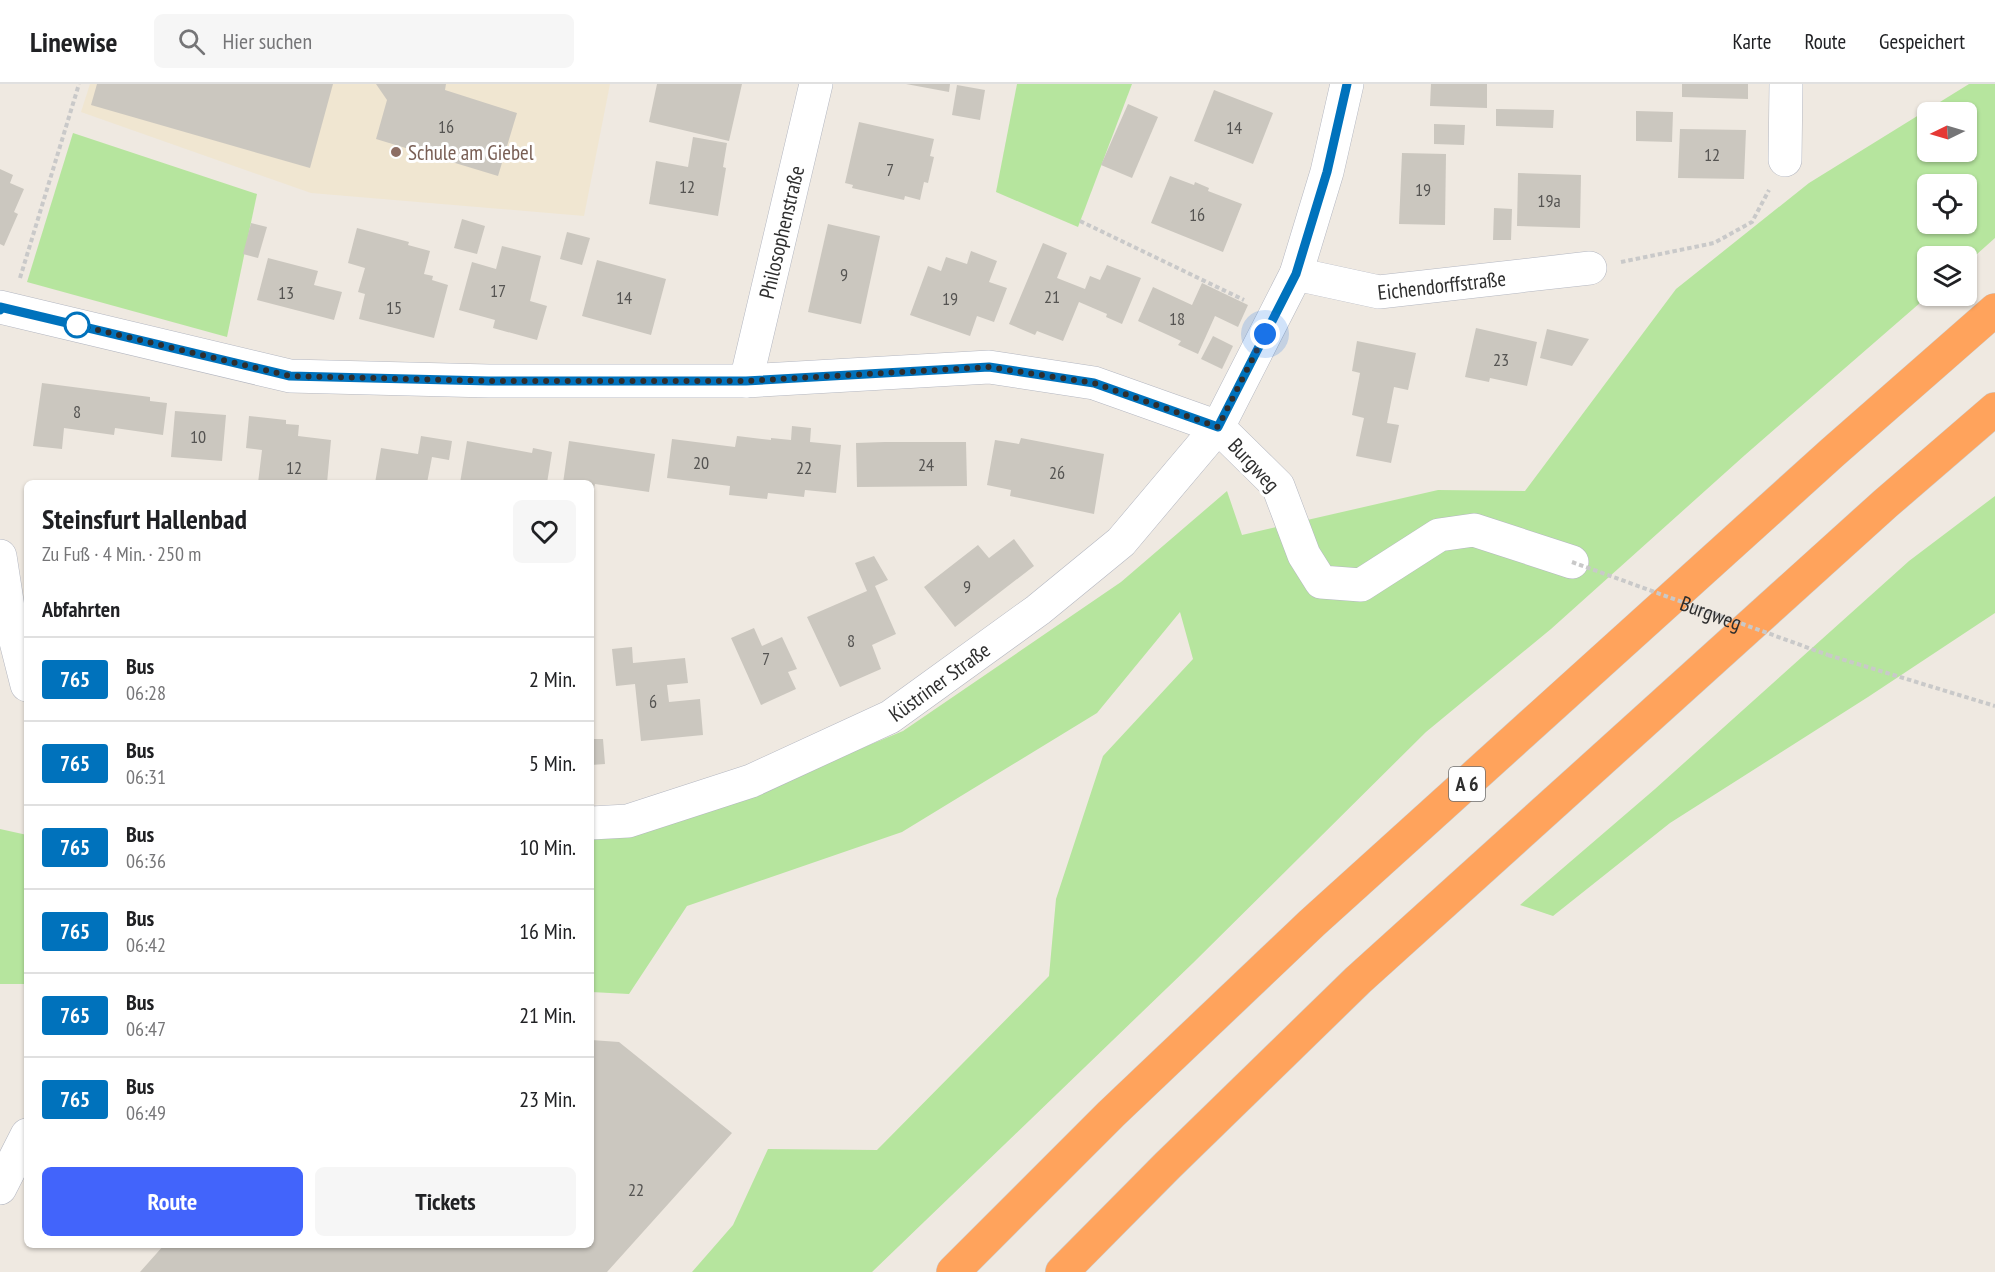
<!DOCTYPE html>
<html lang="de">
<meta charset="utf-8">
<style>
body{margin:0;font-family:"PT Sans Narrow",sans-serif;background:#f6f6f6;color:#202124;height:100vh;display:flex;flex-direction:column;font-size:22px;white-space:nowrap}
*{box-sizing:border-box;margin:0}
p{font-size:20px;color:#757577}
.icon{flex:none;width:33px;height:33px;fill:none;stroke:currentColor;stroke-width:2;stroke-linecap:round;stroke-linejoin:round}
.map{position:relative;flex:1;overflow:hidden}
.sheet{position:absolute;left:24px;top:396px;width:570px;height:768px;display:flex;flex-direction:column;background:#fff;border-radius:9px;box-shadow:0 2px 4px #0004}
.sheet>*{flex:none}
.badge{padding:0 12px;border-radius:4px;font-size:21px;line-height:39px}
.needle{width:39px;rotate:265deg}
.fabs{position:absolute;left:1917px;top:18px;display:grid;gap:12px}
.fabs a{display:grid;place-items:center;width:60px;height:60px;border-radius:9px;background:#fff;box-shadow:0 2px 4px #0004;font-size:30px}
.you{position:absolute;width:30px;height:30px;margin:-15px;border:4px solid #fff;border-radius:50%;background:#1a73e8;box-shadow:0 0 0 9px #1a73e833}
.map>.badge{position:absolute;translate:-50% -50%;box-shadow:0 0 0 3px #fff}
h2{padding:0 18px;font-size:22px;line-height:54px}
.round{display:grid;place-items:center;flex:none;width:63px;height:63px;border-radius:9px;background:#f6f6f6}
.head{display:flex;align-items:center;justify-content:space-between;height:102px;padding:0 18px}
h1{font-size:28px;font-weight:800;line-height:45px}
.button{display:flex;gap:12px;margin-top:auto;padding:12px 18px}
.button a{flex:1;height:69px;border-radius:9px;background:#4264fb;color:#fff;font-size:24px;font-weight:800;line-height:69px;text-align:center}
.button a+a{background:#f6f6f6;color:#202124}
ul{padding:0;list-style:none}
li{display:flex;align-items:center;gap:18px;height:84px;padding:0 18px;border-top:2px solid #e0e0e0}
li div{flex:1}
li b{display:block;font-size:22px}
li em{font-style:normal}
li .badge{min-width:66px;font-weight:700;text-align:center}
header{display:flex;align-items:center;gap:36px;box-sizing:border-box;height:84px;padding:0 30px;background:#fff;border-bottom:2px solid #e0e0e0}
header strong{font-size:28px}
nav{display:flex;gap:33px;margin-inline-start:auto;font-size:21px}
.search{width:420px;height:54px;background:#f6f6f6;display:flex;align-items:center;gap:15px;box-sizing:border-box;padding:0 21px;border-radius:9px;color:#757577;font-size:22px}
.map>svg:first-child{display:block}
.education{fill:#f0e6d1}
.green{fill:#b6e59e;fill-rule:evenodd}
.building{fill:#cbc7bf}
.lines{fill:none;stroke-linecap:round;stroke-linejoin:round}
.minor-casing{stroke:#b4b7c1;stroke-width:34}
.highway-casing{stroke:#c9c9c9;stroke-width:34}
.path{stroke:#c9c9c9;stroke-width:4;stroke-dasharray:4.5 3;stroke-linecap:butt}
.minor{stroke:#fff;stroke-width:33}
.highway{stroke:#ffa35c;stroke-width:33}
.path-bridge{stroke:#c9c9c9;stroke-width:4;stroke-dasharray:4.5 3;stroke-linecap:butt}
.line-casing{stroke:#fff;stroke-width:14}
.line{stroke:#0072bc;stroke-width:9}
.walk{stroke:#2e2e2e;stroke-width:6;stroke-dasharray:0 10.8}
.education-dot{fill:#8d6e63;stroke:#fff;stroke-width:2}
.stop-dot{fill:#fff;stroke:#0072bc;stroke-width:3}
.labels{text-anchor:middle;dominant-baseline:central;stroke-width:6;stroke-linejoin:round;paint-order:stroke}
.number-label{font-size:18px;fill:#555452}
.shield{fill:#fff;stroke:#6d6d6d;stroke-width:1.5}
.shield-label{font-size:20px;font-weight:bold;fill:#2e2e2e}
.education-label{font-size:21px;fill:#785e54;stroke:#fff;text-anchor:start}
.street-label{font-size:21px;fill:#2e2e2e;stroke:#fff}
</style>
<header>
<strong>Linewise</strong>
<div class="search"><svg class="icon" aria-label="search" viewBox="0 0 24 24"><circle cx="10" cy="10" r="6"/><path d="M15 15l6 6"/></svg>Hier suchen</div>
<nav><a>Karte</a><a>Route</a><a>Gespeichert</a></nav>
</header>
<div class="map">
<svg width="1995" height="1188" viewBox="0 0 1995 1188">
<rect width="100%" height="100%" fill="#efe9e1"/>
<path class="education" d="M90,0H610L584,132L311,109L81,28Z"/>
<g class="green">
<path d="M1017,0H1132L1078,143L996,108Z"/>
<path d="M1969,0H1995V154L1967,179L1966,172H1928V212L1745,371L1551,545L1426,648L1193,879L872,1188H692L733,1141L768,1065L877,1066L1049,892L1056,815L1103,672L1193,575L1180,528L1097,629L902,748L687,822L629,910L591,908V754L708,728L903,647L1121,498L1227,407L1242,451L1438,406L1525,407L1676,205L1809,99ZM1928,28H1966V68H1928ZM1928,100H1966V140H1928Z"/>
<path d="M73,49L257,110L227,253L27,198Z"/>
<path d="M1995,412V529L1868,613L1670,739L1553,832L1520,821L1655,705L1909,477Z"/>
<path d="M0,745L27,751V900H0Z"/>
</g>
<g class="building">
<path d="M97,0H333L310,84L91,21Z"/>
<path d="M376,0H446L445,6L517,29L498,92L376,55L387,16Z"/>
<path d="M657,0H742L729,57L649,38Z"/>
<path d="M906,0H950L949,8Z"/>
<path d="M1431,0H1487V24L1430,22Z"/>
<path d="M1682,0H1748V15L1682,13Z"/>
<path d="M957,1L985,6L980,36L952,31Z"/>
<path d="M1214,6L1273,29L1253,80L1194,57Z"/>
<path d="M1128,20L1158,33L1132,94L1101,81Z"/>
<path d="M1496,25L1554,26L1553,44L1496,42Z"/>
<path d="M1636,27L1673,28L1672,58L1636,57Z"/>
<path d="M859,38L934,55L930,72L934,73L928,99L924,98L920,116L905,112L904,116L852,104L853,101L845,99Z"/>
<path d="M1434,40L1465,41L1464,61L1434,60Z"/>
<path d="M1680,45L1746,46L1744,95L1678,94Z"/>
<path d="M693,53L727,59L723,83L726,84L718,132L649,120L656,77L688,83Z"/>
<path d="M1402,69L1446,70L1445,141L1399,140Z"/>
<path d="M0,85L13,91L10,99L24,105L14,128L18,130L4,162L0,160Z"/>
<path d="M1518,89L1581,91L1580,144L1517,142Z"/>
<path d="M1170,92L1194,101L1195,98L1209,104L1208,107L1242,120L1223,168L1151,139Z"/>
<path d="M1494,124L1512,125L1511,156H1493Z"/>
<path d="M462,135L485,142L477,170L454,164Z"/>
<path d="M251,139L267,143L258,174L243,170Z"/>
<path d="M828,140L880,152L861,240L808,228Z"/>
<path d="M357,144L409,158L408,161L430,167L424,190L433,192L432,196L448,201L434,254L359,235L365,210L358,208L365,184L348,179Z"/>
<path d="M567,148L590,154L582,181L560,175Z"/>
<path d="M1043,159L1067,169L1057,194L1085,205L1090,192L1100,196L1107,181L1141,194L1122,240L1106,233L1107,230L1079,218L1063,257L1037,247L1035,251L1009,240Z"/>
<path d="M502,162L541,172L530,217L547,222L537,256L493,244L495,236L459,226L472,178L496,185Z"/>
<path d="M971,167L997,177L989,198L1007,204L994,238L977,232L970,252L910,231L928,182L941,187L946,173L967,180Z"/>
<path d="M268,174L318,187L314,201L342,208L334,236L257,216Z"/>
<path d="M597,176L666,195L651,251L582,232Z"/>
<path d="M1202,199L1248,221L1238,243L1215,232L1198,270L1178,261L1181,257L1138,237L1153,203L1192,221Z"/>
<path d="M1476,244L1537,258L1527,302L1490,294L1489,298L1465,293Z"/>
<path d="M1547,245L1589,255L1572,282L1540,274Z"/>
<path d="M1213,252L1233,262L1222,285L1201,275Z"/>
<path d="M1357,257L1416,269L1408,306L1394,303L1387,339L1399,341L1391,379L1356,372L1364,334L1352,331L1360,289L1352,287Z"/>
<path d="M42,299L150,313V317L167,319L163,351L115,344L114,351L64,344L62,365L33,362Z"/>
<path d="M175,327L226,331L222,377L171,373Z"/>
<path d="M249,332L286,336V340L299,341L298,352L331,356L327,399H258L262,366L246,364Z"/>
<path d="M792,342L811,344L810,358L841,361L836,409L805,406L804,413L768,409L767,415L729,411L730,402L667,394L672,355L735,363L737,352L771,356V354L791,356Z"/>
<path d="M421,352L452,357L449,376L432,373L427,399H375L381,364L418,370Z"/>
<path d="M1021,354L1104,370L1094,430L1010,412L1011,406L987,401L995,356L1019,360Z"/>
<path d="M467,357L532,369L533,364L552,368L547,399H460Z"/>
<path d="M569,357L655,370L649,408L595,400L591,417V399H563Z"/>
<path d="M885,358H966L967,402L857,403L856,359Z"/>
<path d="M1014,455L1034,482L955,543L924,503L978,461L989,474Z"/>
<path d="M874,472L888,496L875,502L896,550L872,561L881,585L840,603L807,533L867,507L855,479Z"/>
<path d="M754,544L762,562L782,553L797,585L788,588L796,605L761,621L731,554Z"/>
<path d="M632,563L633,579L685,574L688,599L667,601L669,618L700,615L703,651L641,657L635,600L616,602L612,565Z"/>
<path d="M593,642L594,655H603L605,680L591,681V643Z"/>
<path d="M591,956L619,958L732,1049L607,1188H140L164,1161H591Z"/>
</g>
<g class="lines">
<defs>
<g id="minor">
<path d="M1785,76L1786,0"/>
<path id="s1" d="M1296,190L1379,208L1590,184"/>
<path d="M0,223L290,292L489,297H746L989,283L1094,299L1218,343L1278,402L1304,471L1321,498L1361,501L1439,451L1474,446L1572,478"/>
<path id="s2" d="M746,297L816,0"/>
<path d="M0,472L9,530L27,601"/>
<path id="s3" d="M591,739L628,737L751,697L890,633L1038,526L1121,458L1218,343L1296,190L1327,88L1347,0"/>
<path d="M0,1104L27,1051"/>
</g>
<g id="highway">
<path d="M953,1188L1111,1030L1312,839L1833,368L1995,226"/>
<path d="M1062,1188L1167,1082L1358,896L1886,419L1995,325"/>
</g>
</defs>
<use href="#minor" class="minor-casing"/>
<use href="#highway" class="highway-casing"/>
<g class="path">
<path d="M1080,137L1244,216"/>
<path d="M1621,178L1714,159L1752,138L1769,106"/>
<path d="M20,194L79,0"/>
<path d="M1828,571L1995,622"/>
</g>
<use href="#minor" class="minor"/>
<use href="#highway" class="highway"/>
<path class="path-bridge" id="s4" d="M1572,478L1828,571"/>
</g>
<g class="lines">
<defs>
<path id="line" d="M0,226V223L290,292L489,297H746L989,283L1094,299L1218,343L1296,190L1327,88L1347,0"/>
</defs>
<use href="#line" class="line-casing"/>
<use href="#line" class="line"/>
<path class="walk" d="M77,241L290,292L489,297H746L989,283L1094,299L1218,343L1265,250"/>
</g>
<circle class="education-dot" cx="396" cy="68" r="6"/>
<circle class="stop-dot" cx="77" cy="241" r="12"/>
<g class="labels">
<g class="number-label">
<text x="446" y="42">16</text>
<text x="1234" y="43">14</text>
<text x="1712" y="70">12</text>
<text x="890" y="85">7</text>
<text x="687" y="102">12</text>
<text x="1423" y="105">19</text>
<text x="1549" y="116">19a</text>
<text x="1197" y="130">16</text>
<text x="844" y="190">9</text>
<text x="498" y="206">17</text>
<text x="286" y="208">13</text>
<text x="1052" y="212">21</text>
<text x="624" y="213">14</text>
<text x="950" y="214">19</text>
<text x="394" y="223">15</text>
<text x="1177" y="234">18</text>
<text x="1501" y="275">23</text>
<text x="77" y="327">8</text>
<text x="198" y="352">10</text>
<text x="701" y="378">20</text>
<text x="926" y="380">24</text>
<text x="294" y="383">12</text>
<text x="804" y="383">22</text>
<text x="1057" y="388">26</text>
<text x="967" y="502">9</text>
<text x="851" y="556">8</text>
<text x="766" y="574">7</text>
<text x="653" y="617">6</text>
<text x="636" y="1105">22</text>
</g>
<rect class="shield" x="1449" y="683" width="36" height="34" rx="4.5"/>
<g class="shield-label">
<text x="1467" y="700">A 6</text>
</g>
<g class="education-label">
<text x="408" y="68">Schule am Giebel</text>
</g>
<g class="street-label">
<text stroke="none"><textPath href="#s2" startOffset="153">Philosophenstraße</textPath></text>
<text stroke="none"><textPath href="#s1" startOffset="148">Eichendorffstraße</textPath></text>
<text transform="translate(1254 381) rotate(47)">Burgweg</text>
<text stroke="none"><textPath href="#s4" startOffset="148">Burgweg</textPath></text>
<text stroke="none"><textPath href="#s3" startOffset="380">Küstriner Straße</textPath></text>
</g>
</g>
</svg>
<div class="fabs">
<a><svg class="needle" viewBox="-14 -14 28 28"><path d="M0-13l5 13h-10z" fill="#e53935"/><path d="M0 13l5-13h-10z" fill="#757577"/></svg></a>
<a><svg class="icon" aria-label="locate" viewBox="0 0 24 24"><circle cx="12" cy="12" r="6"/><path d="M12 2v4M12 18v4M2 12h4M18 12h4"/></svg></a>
<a><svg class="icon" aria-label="layers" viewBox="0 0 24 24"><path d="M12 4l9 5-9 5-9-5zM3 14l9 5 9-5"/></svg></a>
</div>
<div class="you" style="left:1265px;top:250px"></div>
<section class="sheet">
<div class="head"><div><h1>Steinsfurt Hallenbad</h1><p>Zu Fuß · 4 Min. · 250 m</p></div><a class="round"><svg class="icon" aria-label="heart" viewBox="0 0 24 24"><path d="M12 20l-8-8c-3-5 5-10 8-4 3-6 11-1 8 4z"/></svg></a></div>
<h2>Abfahrten</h2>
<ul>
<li><span class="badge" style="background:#0072bc;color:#fff">765</span><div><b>Bus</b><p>06:28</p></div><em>2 Min.</em></li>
<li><span class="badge" style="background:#0072bc;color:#fff">765</span><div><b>Bus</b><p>06:31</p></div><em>5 Min.</em></li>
<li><span class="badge" style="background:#0072bc;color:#fff">765</span><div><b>Bus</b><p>06:36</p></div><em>10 Min.</em></li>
<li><span class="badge" style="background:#0072bc;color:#fff">765</span><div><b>Bus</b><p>06:42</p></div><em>16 Min.</em></li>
<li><span class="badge" style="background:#0072bc;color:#fff">765</span><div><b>Bus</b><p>06:47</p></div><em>21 Min.</em></li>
<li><span class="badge" style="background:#0072bc;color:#fff">765</span><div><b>Bus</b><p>06:49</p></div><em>23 Min.</em></li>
</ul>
<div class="button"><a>Route</a><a>Tickets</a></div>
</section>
</div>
